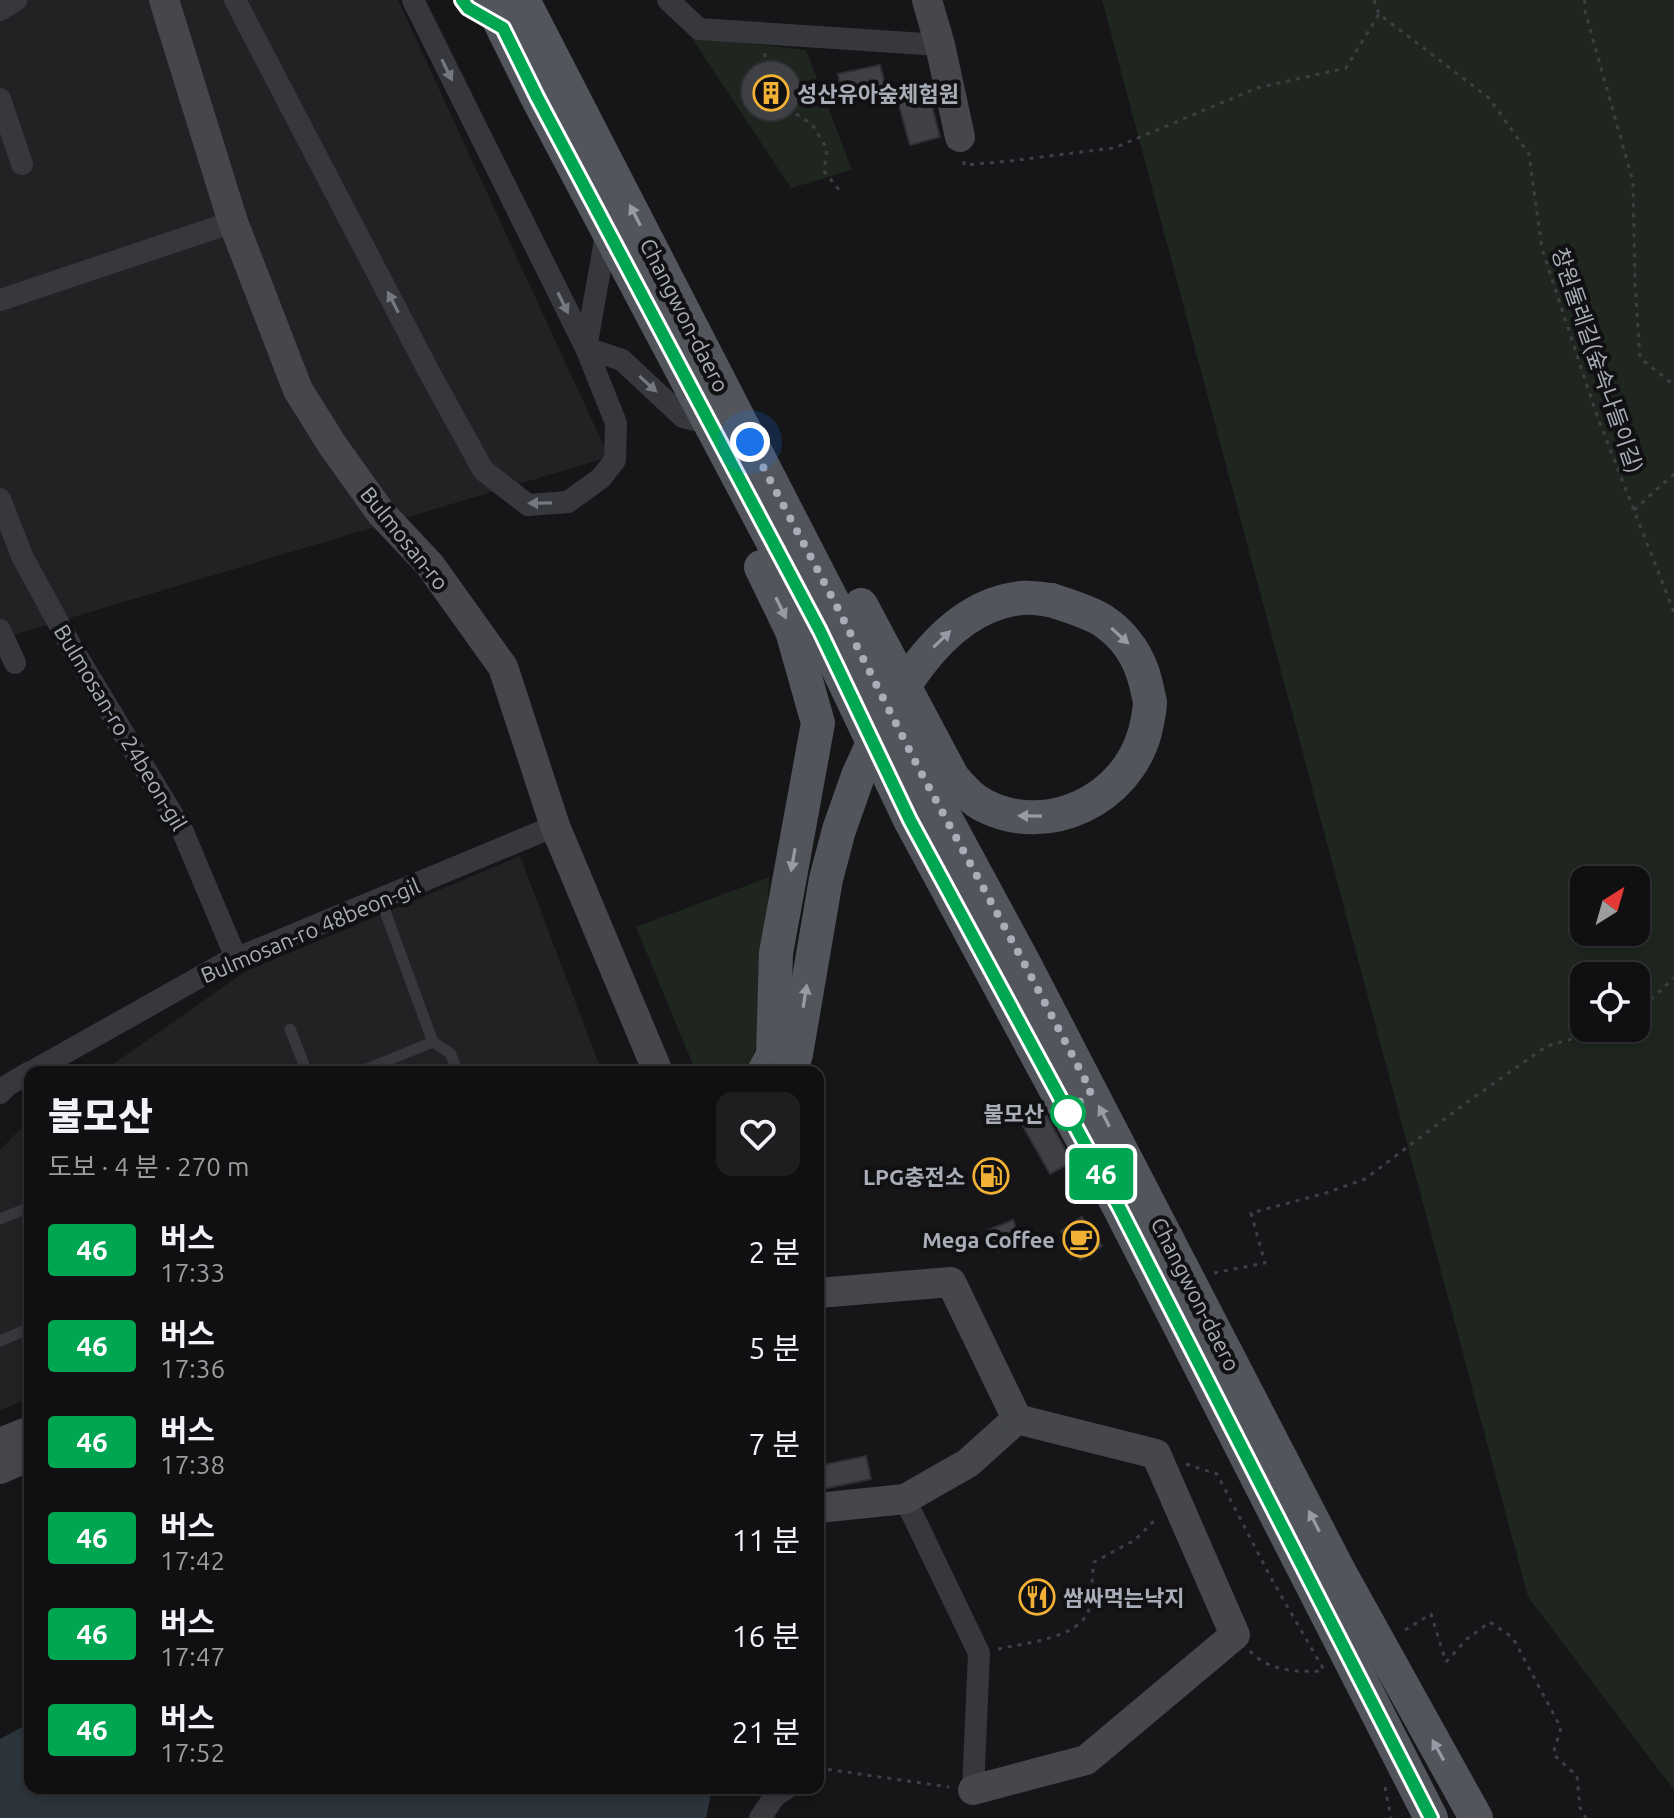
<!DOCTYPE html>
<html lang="ko">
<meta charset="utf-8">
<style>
body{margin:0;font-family:Ubuntu,"Noto Sans KR",sans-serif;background:#1e1e20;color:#f1f3f6;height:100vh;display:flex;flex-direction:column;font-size:30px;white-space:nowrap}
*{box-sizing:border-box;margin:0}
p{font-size:26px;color:#9c9d9f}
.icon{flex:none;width:44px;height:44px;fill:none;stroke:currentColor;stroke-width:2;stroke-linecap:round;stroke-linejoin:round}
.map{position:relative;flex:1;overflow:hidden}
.panel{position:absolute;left:24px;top:1066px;width:800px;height:728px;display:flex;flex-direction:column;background:#101012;border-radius:16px;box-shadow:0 4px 12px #0003,0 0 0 2px #303032}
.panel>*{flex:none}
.badge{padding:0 16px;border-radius:6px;font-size:28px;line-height:52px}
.needle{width:52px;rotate:37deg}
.controls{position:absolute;left:1570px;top:866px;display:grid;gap:16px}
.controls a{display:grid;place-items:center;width:80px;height:80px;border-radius:16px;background:#101012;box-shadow:0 4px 12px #0003,0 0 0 2px #303032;font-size:40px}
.you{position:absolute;width:40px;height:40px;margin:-20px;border:6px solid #fff;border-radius:50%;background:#1a73e8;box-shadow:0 0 0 12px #1a73e833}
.map>.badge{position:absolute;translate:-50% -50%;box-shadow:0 0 0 4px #fff}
.round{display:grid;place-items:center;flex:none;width:84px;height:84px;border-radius:16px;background:#1e1e20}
.overview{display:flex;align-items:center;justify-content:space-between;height:136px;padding:0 24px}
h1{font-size:38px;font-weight:800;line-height:60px}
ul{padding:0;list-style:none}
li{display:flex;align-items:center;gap:24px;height:96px;padding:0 24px}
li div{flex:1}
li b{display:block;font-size:30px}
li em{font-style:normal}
li .badge{min-width:88px;font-weight:700;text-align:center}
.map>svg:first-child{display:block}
.built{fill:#222225}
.green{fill:#1e261f;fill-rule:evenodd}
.water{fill:#2c353c}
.building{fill:#404145;stroke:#303034;stroke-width:2}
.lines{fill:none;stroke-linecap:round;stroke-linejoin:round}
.path{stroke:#3d3f44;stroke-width:3;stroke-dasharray:4 6;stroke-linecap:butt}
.lane{stroke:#37383d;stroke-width:11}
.street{stroke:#37383d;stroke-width:22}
.secondary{stroke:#45474d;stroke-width:30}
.primary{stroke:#53555c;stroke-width:34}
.primary-bridge{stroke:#53555c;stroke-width:34}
.oneway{fill:#757881}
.oneway2{fill:#979ba6}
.line-casing{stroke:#fff;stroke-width:18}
.line{stroke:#00a651;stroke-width:12}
.walk{stroke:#a8adb8;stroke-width:8;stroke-dasharray:0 14.4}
.stop-dot{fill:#fff;stroke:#00a651;stroke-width:4}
.labels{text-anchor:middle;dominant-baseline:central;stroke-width:8;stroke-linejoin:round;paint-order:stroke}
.poi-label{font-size:22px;font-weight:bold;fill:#a8adb8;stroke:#111113;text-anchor:start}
.street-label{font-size:22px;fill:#a8adb8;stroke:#111113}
.stop-label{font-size:22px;font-weight:bold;fill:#a8adb8;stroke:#111113;text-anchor:end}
</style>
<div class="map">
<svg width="1674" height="1818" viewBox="0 0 1674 1818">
<rect width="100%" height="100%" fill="#161618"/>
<g class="built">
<path d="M0,0H398L609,457L0,639Z"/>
<path d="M520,856L602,1072H102L246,971Z"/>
<path d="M30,1122V1398L0,1410V1150L19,1130Z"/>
</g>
<g class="green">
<path d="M1102,0H1674V1790L1528,1597ZM1636,880V932H1584V880ZM1636,976V1028H1584V976Z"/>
<path d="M691,37L806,50L852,170L791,188Z"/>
<path d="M769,877L764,1011L750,1069L748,1072H696L636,927Z"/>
</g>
<path class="water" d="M30,1723V1788H709L710,1798L706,1818H0V1739Z"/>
<g class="building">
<circle cx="771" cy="91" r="30"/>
<path d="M880,65L887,93L844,102L838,74Z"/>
<path d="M926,83L940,137L910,145L895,91Z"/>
<path d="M1043,1109L1072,1162L1050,1174L1020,1121Z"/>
<path d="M1082,1217L1102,1246L1080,1260L1061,1231Z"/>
<path d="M1013,1220L1021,1242L997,1251L988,1230Z"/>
<path d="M866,1456L871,1479L818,1490V1466Z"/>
</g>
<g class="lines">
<g class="path">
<path d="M1374,0L1379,14L1489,98L1529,154L1542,249L1597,416L1674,612"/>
<path d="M1585,0L1584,7L1633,182L1635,284L1640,358L1674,385"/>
<path d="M765,53V61L783,72L792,88L786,108L812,124L827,149L824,171L840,191"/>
<path d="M964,161V165L1010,161L1114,148L1257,88L1346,68L1379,14"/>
<path d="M1634,510L1674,474"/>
<path d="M1636,1013L1674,978"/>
<path d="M1214,1273L1265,1263L1251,1213L1326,1193L1365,1179L1470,1100L1547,1046L1612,1028"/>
<path d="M1186,1464L1217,1474L1271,1578L1324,1670"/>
<path d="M1405,1630L1431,1614L1446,1662"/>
<path d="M998,1649C1024,1643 1076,1639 1088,1612C1092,1602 1092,1573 1094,1562L1135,1540L1157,1518"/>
<path d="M1250,1651C1269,1672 1298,1672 1324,1671"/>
<path d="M1446,1662L1467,1639L1490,1622L1513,1638L1561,1728L1553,1754L1577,1776L1580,1808L1586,1818"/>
<path d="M818,1768L949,1787"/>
<path d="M1385,1787L1391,1818"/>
</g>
<g class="lane">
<path d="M380,898L433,1042L450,1053L458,1072"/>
<path d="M290,1029L307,1072"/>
<path d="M359,1072L433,1042"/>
<path d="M0,1219L30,1207"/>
<path d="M0,1341L30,1328"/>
</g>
<g class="street">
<path d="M235,0L428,370L483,470L528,505L568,502L601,478L615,460L616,423L586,348L413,0"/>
<path d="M668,0L699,29L940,45"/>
<path d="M0,10L16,0"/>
<path d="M0,99L22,164"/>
<path d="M607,229L586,348L622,360L683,417L708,423"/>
<path d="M0,300L233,222"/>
<path d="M0,499L22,556L72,648L183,832L236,958"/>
<path d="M0,630L15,663"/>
<path d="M31,1072L223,964L555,826"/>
<path d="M0,1093L8,1085L30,1072"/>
<path d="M905,1499L979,1653L973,1790"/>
<path d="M760,1818L775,1796L787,1788"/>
</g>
<g class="secondary">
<path d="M164,0L233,222L298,390L333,446L381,513L430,565L503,667L555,826L658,1072"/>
<path d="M927,0L940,45L960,137"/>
<path d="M818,1293L951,1282L1017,1419L968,1463L905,1499L818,1508"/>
<path d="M0,1443L30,1431"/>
<path d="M0,1469L30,1456"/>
<path d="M973,1790L1086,1760L1235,1635L1156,1454L1017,1419"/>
</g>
<g class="primary">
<path d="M489,0L537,97L820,631L910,820L1119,1207L1431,1818"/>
<path d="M523,0L919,769L1024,963L1340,1573L1476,1818"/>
<path d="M761,567L792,631L818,723L776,953L773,1055L764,1072"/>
<path d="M861,605L953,778C963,789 972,800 985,806C1049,838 1127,799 1145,732C1147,723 1150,711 1150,702C1149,696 1147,690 1146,684C1140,658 1125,635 1102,620C1087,611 1069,606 1051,600"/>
<path d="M790,1072L796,1054L826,879L839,830L858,776"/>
</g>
<path class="primary-bridge" d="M858,776C888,707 937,607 1021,598C1031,597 1042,599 1051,600"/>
</g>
<defs><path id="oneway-solid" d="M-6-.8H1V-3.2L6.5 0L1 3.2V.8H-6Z" transform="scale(2)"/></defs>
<g class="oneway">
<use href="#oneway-solid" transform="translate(447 70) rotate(64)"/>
<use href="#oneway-solid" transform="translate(393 302) rotate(-117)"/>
<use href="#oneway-solid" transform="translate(563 303) rotate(64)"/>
<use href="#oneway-solid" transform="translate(648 384) rotate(43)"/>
<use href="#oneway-solid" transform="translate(540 503) rotate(179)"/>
</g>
<g class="oneway2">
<use href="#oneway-solid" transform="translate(635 215) rotate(-117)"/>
<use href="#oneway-solid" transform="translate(781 608) rotate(64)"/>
<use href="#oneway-solid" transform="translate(1120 636) rotate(43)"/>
<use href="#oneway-solid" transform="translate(942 639) rotate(-44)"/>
<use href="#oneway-solid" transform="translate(1030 816) rotate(-179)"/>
<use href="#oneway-solid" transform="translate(793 860) rotate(100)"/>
<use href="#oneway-solid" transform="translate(805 996) rotate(-81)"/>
<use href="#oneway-solid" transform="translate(1104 1116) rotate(-117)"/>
<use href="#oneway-solid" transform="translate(1314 1521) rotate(-117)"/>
<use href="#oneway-solid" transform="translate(1438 1750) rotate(-119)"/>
</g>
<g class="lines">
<defs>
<path id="line" d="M462,0L468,8L503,28L537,97L820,631L910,820L1119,1207L1431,1818"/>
</defs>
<use href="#line" class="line-casing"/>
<use href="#line" class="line"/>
<path class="walk" d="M750,442L835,603L919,769L1024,963L1091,1091L1068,1113"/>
</g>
<defs>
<symbol id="building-ring" viewBox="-11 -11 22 22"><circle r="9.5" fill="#111113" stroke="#f2b134" stroke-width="1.5"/><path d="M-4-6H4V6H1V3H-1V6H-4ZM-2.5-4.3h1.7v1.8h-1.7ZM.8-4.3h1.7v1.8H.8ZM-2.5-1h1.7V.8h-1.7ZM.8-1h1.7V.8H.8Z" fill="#f2b134"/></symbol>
<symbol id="fuel-ring" viewBox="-11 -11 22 22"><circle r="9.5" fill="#111113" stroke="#f2b134" stroke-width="1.5"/><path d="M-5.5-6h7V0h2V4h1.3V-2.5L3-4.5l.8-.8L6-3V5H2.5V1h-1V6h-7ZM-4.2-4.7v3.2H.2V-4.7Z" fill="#f2b134"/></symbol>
<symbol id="cafe-ring" viewBox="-11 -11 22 22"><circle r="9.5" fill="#111113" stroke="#f2b134" stroke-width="1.5"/><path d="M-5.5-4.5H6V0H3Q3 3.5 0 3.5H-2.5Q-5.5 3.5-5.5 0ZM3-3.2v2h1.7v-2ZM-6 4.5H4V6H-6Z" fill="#f2b134"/></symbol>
<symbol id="restaurant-ring" viewBox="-11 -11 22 22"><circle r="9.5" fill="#111113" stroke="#f2b134" stroke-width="1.5"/><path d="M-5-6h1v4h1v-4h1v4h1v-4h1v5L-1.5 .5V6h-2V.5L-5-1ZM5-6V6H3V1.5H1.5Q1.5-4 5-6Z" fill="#f2b134"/></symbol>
</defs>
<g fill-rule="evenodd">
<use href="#building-ring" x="751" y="73" width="40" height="40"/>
<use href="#fuel-ring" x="971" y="1156" width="40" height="40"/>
<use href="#cafe-ring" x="1061" y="1219" width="40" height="40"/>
<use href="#restaurant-ring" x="1017" y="1577" width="40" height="40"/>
</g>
<circle class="stop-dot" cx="1068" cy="1113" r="16"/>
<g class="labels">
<g class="poi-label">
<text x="797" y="93">성산유아숲체험원</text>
<text x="965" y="1176" text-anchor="end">LPG충전소</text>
<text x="1055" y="1239" text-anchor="end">Mega Coffee</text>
<text x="1063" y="1597">쌈싸먹는낙지</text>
</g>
<g class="street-label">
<text transform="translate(685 315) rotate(63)">Changwon-daero</text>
<text transform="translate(1598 360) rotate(71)">창원둘레길(숲속나들이길)</text>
<text transform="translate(405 538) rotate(51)">Bulmosan-ro</text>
<text transform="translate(121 727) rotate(59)">Bulmosan-ro 24beon-gil</text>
<text transform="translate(310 930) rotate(-23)">Bulmosan-ro 48beon-gil</text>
<text transform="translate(1196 1294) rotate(63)">Changwon-daero</text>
</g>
<g class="stop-label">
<text x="1044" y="1113">불모산</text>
</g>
</g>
</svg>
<div class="controls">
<a><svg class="needle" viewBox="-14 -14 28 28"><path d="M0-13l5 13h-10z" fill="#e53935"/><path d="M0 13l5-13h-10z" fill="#9c9d9f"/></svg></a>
<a><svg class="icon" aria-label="locate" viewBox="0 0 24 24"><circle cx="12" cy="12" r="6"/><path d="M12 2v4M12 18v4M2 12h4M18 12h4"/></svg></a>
</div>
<div class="you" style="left:750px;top:442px"></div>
<b class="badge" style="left:1101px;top:1174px;background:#00a651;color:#fff">46</b>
<section class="panel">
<div class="overview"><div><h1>불모산</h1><p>도보 · 4 분 · 270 m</p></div><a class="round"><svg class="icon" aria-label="heart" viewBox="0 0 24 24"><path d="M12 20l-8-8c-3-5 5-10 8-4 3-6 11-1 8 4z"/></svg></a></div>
<ul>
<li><span class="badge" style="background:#00a651;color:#fff">46</span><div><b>버스</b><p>17:33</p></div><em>2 분</em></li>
<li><span class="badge" style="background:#00a651;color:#fff">46</span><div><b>버스</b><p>17:36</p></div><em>5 분</em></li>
<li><span class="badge" style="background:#00a651;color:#fff">46</span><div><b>버스</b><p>17:38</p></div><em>7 분</em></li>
<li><span class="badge" style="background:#00a651;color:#fff">46</span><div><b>버스</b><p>17:42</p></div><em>11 분</em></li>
<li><span class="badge" style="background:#00a651;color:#fff">46</span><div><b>버스</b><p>17:47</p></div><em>16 분</em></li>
<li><span class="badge" style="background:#00a651;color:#fff">46</span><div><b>버스</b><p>17:52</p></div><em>21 분</em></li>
</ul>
</section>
</div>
